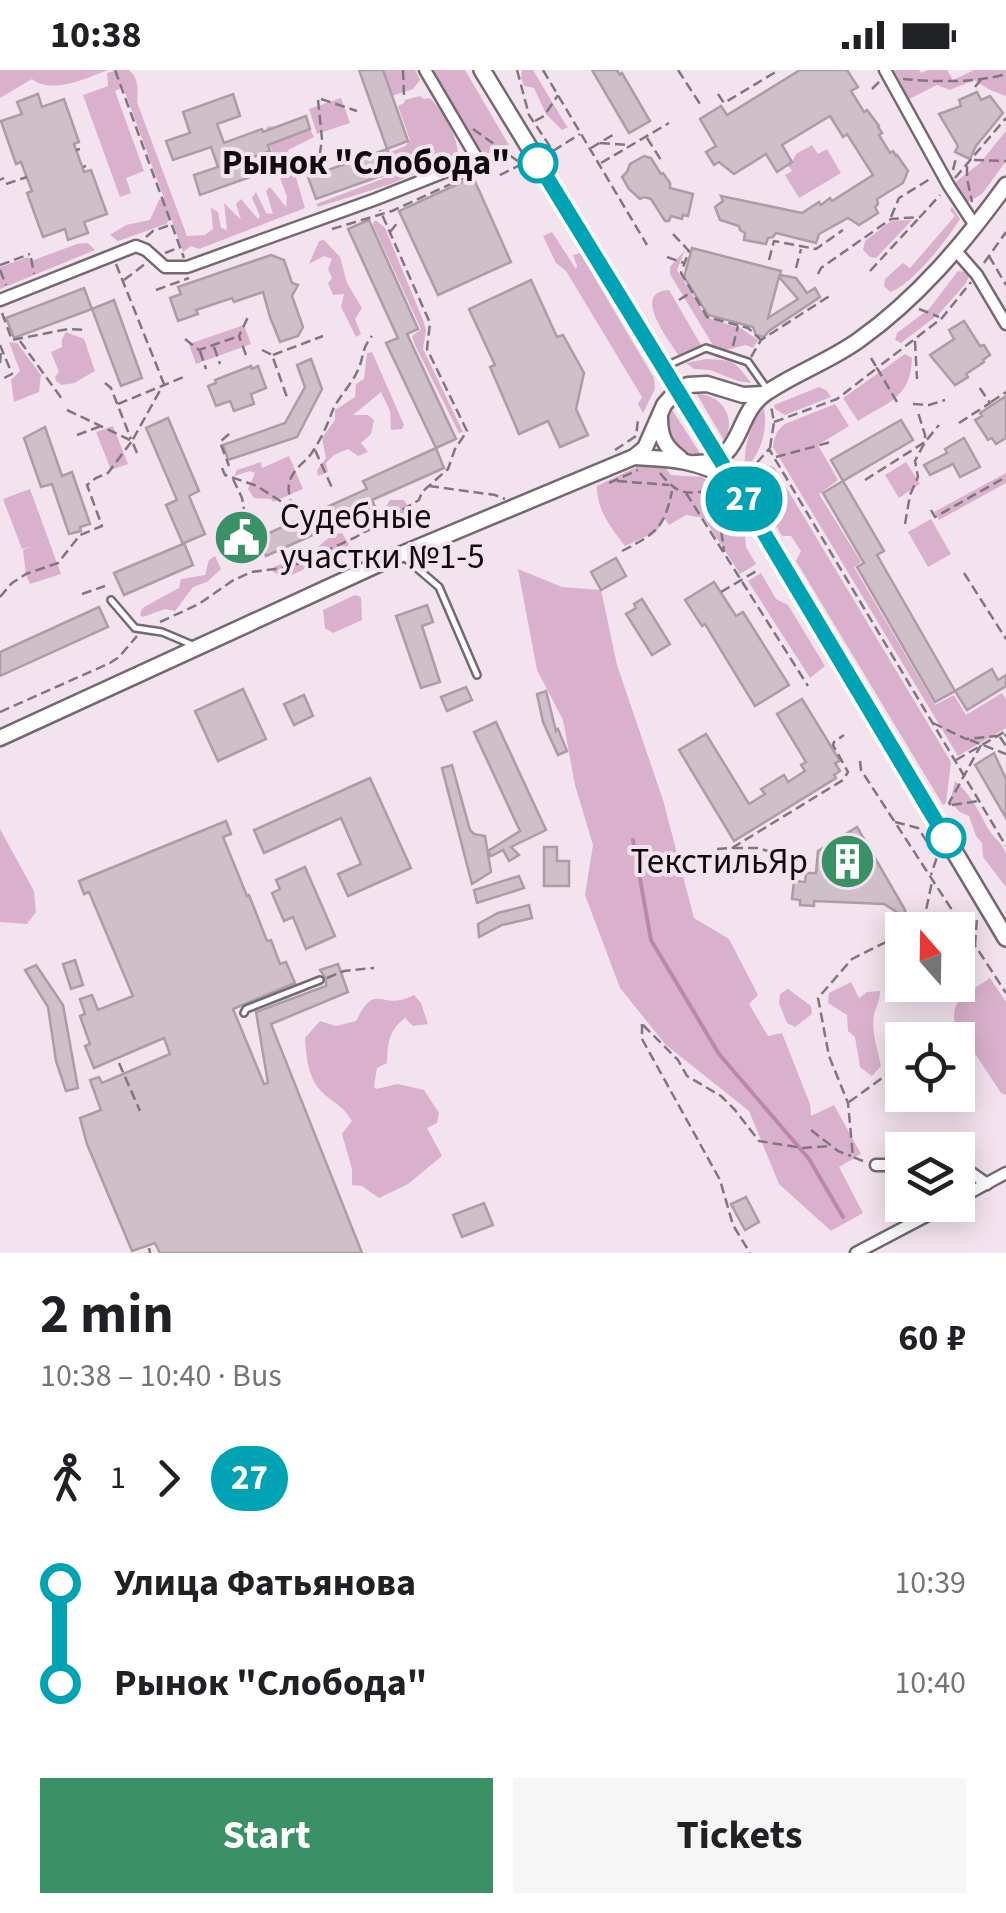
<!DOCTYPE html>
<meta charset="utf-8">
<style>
body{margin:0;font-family:"Source Sans 3",sans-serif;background:#f6f6f6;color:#202124;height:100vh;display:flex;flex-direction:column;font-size:38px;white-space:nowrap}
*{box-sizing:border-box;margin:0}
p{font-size:32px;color:#757577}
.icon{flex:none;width:55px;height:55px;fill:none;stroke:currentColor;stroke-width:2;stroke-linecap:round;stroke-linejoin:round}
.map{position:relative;height:1183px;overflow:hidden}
.drawer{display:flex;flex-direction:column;background:#fff;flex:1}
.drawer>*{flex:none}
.badge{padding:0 20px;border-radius:32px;font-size:35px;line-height:65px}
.needle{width:65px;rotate:340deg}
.controls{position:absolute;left:885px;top:842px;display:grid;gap:20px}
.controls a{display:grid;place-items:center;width:90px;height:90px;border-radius:0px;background:#fff;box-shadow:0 5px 25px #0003;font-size:50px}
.map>.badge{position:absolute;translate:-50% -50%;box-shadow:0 0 0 5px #fff}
.legs{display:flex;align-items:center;gap:15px;height:110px;padding:0 40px;font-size:32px}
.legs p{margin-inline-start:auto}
.summary{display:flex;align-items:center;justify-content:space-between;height:170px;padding:0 40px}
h1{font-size:55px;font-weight:700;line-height:75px}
.button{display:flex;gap:20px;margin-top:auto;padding:20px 40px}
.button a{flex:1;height:115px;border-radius:0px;background:#399165;color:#fff;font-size:40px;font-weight:700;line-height:115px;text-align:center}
.button a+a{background:#f6f6f6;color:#202124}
ul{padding:0 40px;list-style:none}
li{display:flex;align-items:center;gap:35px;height:100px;font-size:38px}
li i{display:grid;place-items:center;width:15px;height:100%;margin:0 12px;background:currentColor}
li i::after{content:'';width:25px;height:25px;margin:-12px;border:8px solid;border-radius:50%;background:#fff}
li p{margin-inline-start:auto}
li:first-child i{background:linear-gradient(#0000 50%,currentColor 0)}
li:last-child i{background:linear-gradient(currentColor 50%,#0000 0)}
.status{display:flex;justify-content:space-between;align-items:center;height:70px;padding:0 50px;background:#fff;direction:ltr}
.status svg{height:28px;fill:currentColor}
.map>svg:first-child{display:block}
.green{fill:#dab1cc}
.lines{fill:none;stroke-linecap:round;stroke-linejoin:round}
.stream{stroke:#bd87ac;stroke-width:4}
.building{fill:#cebfc9;stroke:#ab9ca6;stroke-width:2.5;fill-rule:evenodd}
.service-casing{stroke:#766871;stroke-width:10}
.minor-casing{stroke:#766871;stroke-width:15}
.tertiary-casing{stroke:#766871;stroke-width:19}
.secondary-casing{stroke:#766871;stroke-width:20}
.path{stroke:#81767d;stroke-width:2.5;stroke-dasharray:10 5;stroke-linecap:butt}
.service{stroke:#fff;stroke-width:5}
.minor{stroke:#fff;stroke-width:10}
.tertiary{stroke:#fff;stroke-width:14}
.secondary{stroke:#fff;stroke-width:15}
.line-1-casing{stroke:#fff;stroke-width:22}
.line-1{stroke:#00a3b4;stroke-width:15}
.stop-1-dot{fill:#fff;stroke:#00a3b4;stroke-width:5}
.labels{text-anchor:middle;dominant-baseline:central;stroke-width:8;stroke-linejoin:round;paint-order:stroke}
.stop-label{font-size:35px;font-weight:bold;fill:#100a0e;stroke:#f3e3ee;text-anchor:end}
.poi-label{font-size:35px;fill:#100a0e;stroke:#f3e3ee;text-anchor:start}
</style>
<div class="status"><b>10:38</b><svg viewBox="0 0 49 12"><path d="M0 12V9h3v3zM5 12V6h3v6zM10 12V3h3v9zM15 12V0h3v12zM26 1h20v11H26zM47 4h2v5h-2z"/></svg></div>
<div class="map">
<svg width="1006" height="1183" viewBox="0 0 1006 1183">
<rect width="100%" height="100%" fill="#f3e3ee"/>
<g class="green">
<path d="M0,0H108C87,8 51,25 32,9L0,28Z"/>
<path d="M118,0H129C139,9 138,19 137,32L187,166L205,165L213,159L211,138L218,142L221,158L227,160L224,133L241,150L236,134L241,129L258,149L260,146L252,128L256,122L266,143L273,144L266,121L270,117L286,137L287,127L275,94L262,105L251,94L272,81L265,61L268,56L276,57L281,70L310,59L314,67L288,80L305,138L199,179L191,176L183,182L171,148L166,154L118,171L110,165L126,155L150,150L159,130L164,128L123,17L115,21L144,101L126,108L131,123L120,127L83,25L108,16L107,3Z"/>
<path d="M383,0H415L420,10L413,19L392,26Z"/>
<path d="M432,0H465L510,77L508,81L484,83L478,77Z"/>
<path d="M522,0H533L566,55L568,57L562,60L546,44L534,18L524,16L521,7Z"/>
<path d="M894,0H919L921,3L928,0H947L953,10L974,0H1006V26L990,20L974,10L950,20L937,15L909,29Z"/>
<path d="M420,26L424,29L430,28C443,42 458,66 458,85L391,114L318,137L316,134L398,103L391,82L405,76L410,70L398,36L404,33L405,30Z"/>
<path d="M341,28L350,53L317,64L309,39Z"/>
<path d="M1006,61V91L982,124L968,132L953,114L980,93Z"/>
<path d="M812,75L818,84L827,79L841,103L799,128L785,105L792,101L788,95L792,92L796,84Z"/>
<path d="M952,137L960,149C947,170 912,215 890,222L884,216L885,209L903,193L910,198L955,146L950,140Z"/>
<path d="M912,150L876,188L870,187L863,180L865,171L891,151Z"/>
<path d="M374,151H377L385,158L423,250L426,260L423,279L463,362L459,363L415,275L412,266L421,259L373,155Z"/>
<path d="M552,162L576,199L577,196L573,185L580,183L654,308L655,319L643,343L638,334L642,327L566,201L556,193L543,166Z"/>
<path d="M324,170L340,187L347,213L362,238L355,249L361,264L356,267L341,237L344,224L333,225L328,213L332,208L328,199L332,189L324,186L309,194L319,171Z"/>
<path d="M88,173L95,180L0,219V197L28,187L31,191L77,174Z"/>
<path d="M685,180L677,200L706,247L742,259L758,270L753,278L746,275L722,281L714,277L670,204V197Z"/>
<path d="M958,201L965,202L969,206L966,213L939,244L901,273L895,270L897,263L929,239Z"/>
<path d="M669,220L701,275L691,283L679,286C670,271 630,222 669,220Z"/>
<path d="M244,255L251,274L196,294L189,274Z"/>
<path d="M66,262L84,269L95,301L74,313L62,315L56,311L55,307L59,302L51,282L62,277V269Z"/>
<path d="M9,272L17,273L41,305L39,322L14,332L11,310L20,301Z"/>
<path d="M372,282L404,355L402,359L391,360L390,341L381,322L353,345H368L374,350L371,364L361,373L368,382L358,386L348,379L334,385L326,393L328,402L318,406L317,400L326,388L322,368L335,350V340L355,327L356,314L364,309L367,283Z"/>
<path d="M905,284L912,288C911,328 888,332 858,351L843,328Z"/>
<path d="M706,289C734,290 735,291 751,313L738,311L710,300L694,299L686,293Z"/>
<path d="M819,317L826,320L831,327L785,345L775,339L774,335Z"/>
<path d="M696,323C723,326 736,346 725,372Z"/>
<path d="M835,334L849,356L818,375L838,410L819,424L861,492L854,497L935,635L954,625L966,645L1002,623L1006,629V658L958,686L773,377C774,367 777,360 785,354Z"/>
<path d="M671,338L701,385C674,383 661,363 671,338Z"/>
<path d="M764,338C768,360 761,384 745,399C743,381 750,350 764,338Z"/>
<path d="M113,356L128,394L111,400L96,362Z"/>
<path d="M289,386L303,419L273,432L271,429L254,428L248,419L255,403L250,401L234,406L237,400L261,392L262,398Z"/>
<path d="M647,392L663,394L671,405L701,407L713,412L745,465L746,477L756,494L740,504L704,448L686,445L669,455L665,449L656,462L625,476C612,459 596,439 597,416Z"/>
<path d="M906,392L920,414L899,428L885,405Z"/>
<path d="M766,395L774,397L951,692L946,733L943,735L796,491L801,481L791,466H782L748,409Z"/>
<path d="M1006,403V413L939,450L934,442Z"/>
<path d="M30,419L61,504L30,514L26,504L23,480L30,477L22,479L3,429Z"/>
<path d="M390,430H404L409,438C403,454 401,454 385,456C376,458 372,463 362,463L364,458L380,446Z"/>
<path d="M931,449L951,484L928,497L908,462Z"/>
<path d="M342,463L349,474L344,481L322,486L307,498L285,508L273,502L272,499L276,496L313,481L332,465Z"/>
<path d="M215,486L221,499L207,512L193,517L175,541L165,539L143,547L140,545L142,539L146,536L179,518L181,509L205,505L209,490Z"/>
<path d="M518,499L562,517L601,520L617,595L663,730L694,848L729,869L758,925L749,934L768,966L782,963L810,1034L811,1046L834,1035L861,1084L839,1097L863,1143L831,1161L779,1114L749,1041L666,975L620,918L585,825L593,775L575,715L563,650L537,600Z"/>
<path d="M761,503L776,529L788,535L825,596L810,608L748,511Z"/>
<path d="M355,525L361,527L362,550L333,563L325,558L323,540Z"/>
<path d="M955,711C971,725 978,739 987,757C992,767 1003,773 1006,784C1006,793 1006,807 1006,817L983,787L982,773L976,766L969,746L960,742L950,732Z"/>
<path d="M0,759L34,821L36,842L27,854L0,852Z"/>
<path d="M990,908L1006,932V1025L1001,1023L955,953C949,928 972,921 990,908Z"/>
<path d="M851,912L859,928L867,922L880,921C880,932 876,936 874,945C871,961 878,981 881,996L872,1006L860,997L855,967L848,961L847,945L828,933L829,923Z"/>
<path d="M788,919L811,936L812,944L795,957L787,953L779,933L780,924Z"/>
<path d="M414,925L421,933L428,954L413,956L405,948C388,961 388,973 387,993L377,998L374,1017L376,1019L398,1014L424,1020L439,1043L437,1053L427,1058L442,1086L408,1114L379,1128L362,1116L352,1115V1099L342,1064L352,1051C343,1035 334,1034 322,1022C308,1008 306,987 305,968L320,951L336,956L356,951C377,909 380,943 414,925Z"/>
</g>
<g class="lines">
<path class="stream" d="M633,770L651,870L719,984L809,1089L843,1147"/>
</g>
<g class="building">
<path d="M359,0H383L408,71L387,79Z"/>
<path d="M592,0H617L620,5L622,3L650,51L629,63Z"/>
<path d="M800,0H847L858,17L851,21L864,42L867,40L879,56L878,57L882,63L879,65L890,83L893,81L896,86L897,85L908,101L903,113L877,129L878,134L875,137L878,143L859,155L848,148L819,164L816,173L776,163L773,167L768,168L766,174L744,170L745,163L740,160L739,156L720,150L715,137L723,131L721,126L802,143L819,132L821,135L830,128L832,131L873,105L847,64L843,67L830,46L782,75L792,92L777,102L766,84L734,104L719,92L714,95L706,82L716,76L700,49L721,36L727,45Z"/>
<path d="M977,22L981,30L990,26L1003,43L976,76L970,89L955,82L958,76L939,44L961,36L959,30Z"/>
<path d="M38,24L42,37L64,29L79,72L74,74L84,102L91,100L107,144L84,152L88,163L68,170L65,159L43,167L27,123L32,121L21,92L16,94L1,51L22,44L17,32Z"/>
<path d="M233,24L240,46L217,54L224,73L262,59L263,62L306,46L310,59L268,75L270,81L247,89L253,106L200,125L194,105L218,97L211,77L173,90L166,71L190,63L183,42Z"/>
<path d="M387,79L395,101L316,129L308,107Z"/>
<path d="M644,86L651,88L661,104L663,103L670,113V118L693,124L688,146L683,145L682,149L671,146L669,151H665L651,129L644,127L640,129L629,119L622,107L627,102L630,94Z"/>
<path d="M473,107L511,192L438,225L399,141Z"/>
<path d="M369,150L418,259L407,264L456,369L436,378L386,273L398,268L348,159Z"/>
<path d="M692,178L781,201L780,205L796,208L807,223L815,218L820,227L769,261L764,267L756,265L753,257L708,245L684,207ZM779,207L798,229L768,248Z"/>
<path d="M271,185L284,190L292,213L298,215L292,226L303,257L298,266L280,272L270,247L263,222L234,232L232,228L196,240L198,244L178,251L170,228L181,224L178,217Z"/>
<path d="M531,210L557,267L563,265L584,303L576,339L588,365L560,377L548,351L519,364L490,297L495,295L469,239Z"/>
<path d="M84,218L92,239L14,268L6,248Z"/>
<path d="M114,230L142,308L121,316L92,239Z"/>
<path d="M964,251L980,276L984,275L990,285L983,290L984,292L966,304L968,307L955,315L930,285L954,269L949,260Z"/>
<path d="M311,289L322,319L297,367L228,390L223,375L285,353L305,317L297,295Z"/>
<path d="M251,296L252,299L258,296L266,318L251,324L254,334L234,341L230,331L216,336L208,316L216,313L215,310Z"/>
<path d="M1006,326V368L996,374L992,368L988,370L975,350L982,346L980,343Z"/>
<path d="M168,348L199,421L189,426L205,464L184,473L193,495L124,525L114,503L183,474L166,435L177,430L146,358Z"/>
<path d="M901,350L913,370L843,411L831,390Z"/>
<path d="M45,357L62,406L72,402L90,454L80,457L81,461L69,464L52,414L41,417L24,368Z"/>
<path d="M964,368L980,397L960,407L953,394L930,405L924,395L947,383L945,379Z"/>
<path d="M436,378L444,398L372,430L375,437L266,486L258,468L232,480L223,460L249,448L258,468L367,419L363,411Z"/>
<path d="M843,411L884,481L877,485L955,621L935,632L857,497L864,493L823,423Z"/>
<path d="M616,488L626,506L601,520L591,502Z"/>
<path d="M714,512L736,546L743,542L789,615L755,636L705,554L702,556L685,530Z"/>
<path d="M642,529L670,574L652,585L626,544L636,538L634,534Z"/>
<path d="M427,535L433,552L422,556L440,612L421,618L396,546Z"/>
<path d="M99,537L108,557L0,606V582Z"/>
<path d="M992,599L998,610L1006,605V616L967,640L955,621Z"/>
<path d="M466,617L472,630L447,641L441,627Z"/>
<path d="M243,619L266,669L218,691L195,641Z"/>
<path d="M546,621L556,661L558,659L567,681L558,685L543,652L537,624Z"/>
<path d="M304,625L313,646L294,655L284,634Z"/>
<path d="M802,629L840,691L835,693L840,701L834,705L836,708L734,771L679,680L706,664L749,734L765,724L761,719L784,705L788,712L805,701L801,695L806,692L777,644Z"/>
<path d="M496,652L546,760L511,777L519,785L509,791L503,780L491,786L488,781L520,761L474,662Z"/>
<path d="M994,683L1006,709V748L975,695Z"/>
<path d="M452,695L470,760L474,764L485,766L491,802L472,814L442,698Z"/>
<path d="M370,708L411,798L348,826L338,804L361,794L341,748L264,783L254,760Z"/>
<path d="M226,751L231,764L223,767L247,826L249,825L267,871L271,870L280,894L286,892L295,913L233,939L264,1014L268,1013L256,942L326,916V909L320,900L338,894L348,922L271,954L362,1183H160L155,1173L132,1181L87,1074L80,1048L101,1040L90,1010L99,1007L102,1013L170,984L164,968L94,998L85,976L90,974L80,946L85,944L80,929L92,925L98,940L133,926L89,822L84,824L79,811Z"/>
<path d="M857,757L904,838L908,849L884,834L814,831V836L800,835V830L792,829L794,811L805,812L806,803H816L818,781Z"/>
<path d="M544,777H557V791H569V816H544Z"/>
<path d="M305,797L335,866L306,879L293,847L284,851L272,823L280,819L276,810Z"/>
<path d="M519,806L524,818L477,833L474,820Z"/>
<path d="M529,835L532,848L502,855L479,867L478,854L498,843Z"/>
<path d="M75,890L83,915L71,919L63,894Z"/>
<path d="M36,895L63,935L78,1018L66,1021L56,991L48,937L25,900Z"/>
<path d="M746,1127L759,1152L745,1160L731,1134Z"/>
<path d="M484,1133L493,1155L462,1167L453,1145Z"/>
</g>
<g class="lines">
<defs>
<g id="service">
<path d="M668,295L706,278L748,292L767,319"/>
<path d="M404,487L439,517L477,605"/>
<path d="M111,530L135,558L162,562L195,576"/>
<path d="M244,943L246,939L320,910"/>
</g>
<g id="minor">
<path d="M885,0L949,116L976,157"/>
<path d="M956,181L977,205L1006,254"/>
<path d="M0,230L136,176L146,180L165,197H187L376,129L467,93L475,85L425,0"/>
<path d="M876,1095H902"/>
<path d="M958,1098L966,1099L987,1114"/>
<path d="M958,1129L1006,1103"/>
<path d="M856,1183L947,1135"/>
</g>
<g id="tertiary">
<path d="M660,348C660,367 665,377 680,388"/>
<path d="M634,387C675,389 696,390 733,410"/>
<path d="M695,393C745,394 733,345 766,323C795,303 830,291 859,270C918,228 964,173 1006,115"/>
<path d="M0,668L392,488L634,387L645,378L664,335L677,320L688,315L707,314L743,325L763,324"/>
</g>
<path id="secondary" d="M482,0L733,411L1006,868"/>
</defs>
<use href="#service" class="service-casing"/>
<use href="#minor" class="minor-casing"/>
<use href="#tertiary" class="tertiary-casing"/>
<use href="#secondary" class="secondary-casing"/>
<g class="path">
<path d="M115,0L184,188"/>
<path d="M403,0L404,25"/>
<path d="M517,0L529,45L553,81"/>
<path d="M543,0L647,175"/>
<path d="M678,0L700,34"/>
<path d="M903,9C935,12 976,13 1006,4"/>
<path d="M975,17L983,7"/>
<path d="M872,19L881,10"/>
<path d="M718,24L724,33L779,0"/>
<path d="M321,29L357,41"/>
<path d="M318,30L322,69L320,83"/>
<path d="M535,51L544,46L558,25"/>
<path d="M473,59L522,94L498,106"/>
<path d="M647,68L661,90"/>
<path d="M600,73L628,75"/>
<path d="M591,78L616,63"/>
<path d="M76,80L80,79"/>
<path d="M553,81L580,64"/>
<path d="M974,90L1006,91"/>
<path d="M392,92L405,89"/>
<path d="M601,93L669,53"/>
<path d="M967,96V108L972,132"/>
<path d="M83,97L86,96"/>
<path d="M953,100L956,88"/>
<path d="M412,101L406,89L418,84L436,94"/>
<path d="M955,108L1006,48"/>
<path d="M0,110L4,108"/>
<path d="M6,114L27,107"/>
<path d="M891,147L899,128L930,109"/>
<path d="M332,159L392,141L488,97"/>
<path d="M390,162L398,152"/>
<path d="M673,164L689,181L681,203L707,247L748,258L761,270"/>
<path d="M146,167L153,161L170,155"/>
<path d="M165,183L180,177"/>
<path d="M989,186L1006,215"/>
<path d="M667,187L684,193"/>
<path d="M31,188L34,204"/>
<path d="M769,190L774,171L816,179L843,160"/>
<path d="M984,193L1006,162"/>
<path d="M116,194L164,314"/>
<path d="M0,195L30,184"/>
<path d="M796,198L801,179"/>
<path d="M0,200L6,215"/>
<path d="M870,201L919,148"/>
<path d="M818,204L821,198L891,149L920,147L940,125"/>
<path d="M124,210L145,194"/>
<path d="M156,220L189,208"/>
<path d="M679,230L690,223"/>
<path d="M919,239L939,247"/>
<path d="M2,243L12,270L68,259L85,260"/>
<path d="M185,269L199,280L239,266"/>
<path d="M20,271L62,329"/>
<path d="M915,271L917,309"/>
<path d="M0,275L12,304L0,310"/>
<path d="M733,276L738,256"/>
<path d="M214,277L220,294"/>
<path d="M262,280L272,285L288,330"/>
<path d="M200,281L206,299"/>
<path d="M246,285L239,266L248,247"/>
<path d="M273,285L323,266"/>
<path d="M751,287L761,270L831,225"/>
<path d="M0,293L1,279"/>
<path d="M105,313L111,318L131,369"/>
<path d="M897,332L877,298L942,248L971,212"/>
<path d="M991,332L1006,322"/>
<path d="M118,334L186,306"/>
<path d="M913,334L929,335L945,330"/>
<path d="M67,340L130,370"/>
<path d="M774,352L837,329L877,298L871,288"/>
<path d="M959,353L990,333L979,317"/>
<path d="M229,364L220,372L229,396"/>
<path d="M77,365L101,356"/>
<path d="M770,378L774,352L771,336"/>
<path d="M315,380L333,420"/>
<path d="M615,380L636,366L638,350"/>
<path d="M137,383L132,371L163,315"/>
<path d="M776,387L831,372"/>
<path d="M222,398L225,405L257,416L291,438"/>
<path d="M660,403C680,428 687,423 716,420L724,482"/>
<path d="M747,404L769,379L1006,776"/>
<path d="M233,409L242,428L244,439"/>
<path d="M865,410L925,372V365L917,339"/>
<path d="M617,411L669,415"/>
<path d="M609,413L638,400"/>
<path d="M429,416L495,425L505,429"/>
<path d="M686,423L808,616"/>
<path d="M293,439C290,428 286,419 291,408C295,398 304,393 311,384C320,371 327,356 332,342C337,329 351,315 357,302C365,286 360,281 372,266"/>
<path d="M931,440L935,447L1006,407"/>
<path d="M905,454L910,425L918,407L915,391L925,372L939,355"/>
<path d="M622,481C655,464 664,459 672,421"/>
<path d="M964,503L1006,569"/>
<path d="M721,522L758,500"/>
<path d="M82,524L105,516"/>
<path d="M0,527L12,513L26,504L58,493L80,465L102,456L87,415L96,408L108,403L132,371"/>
<path d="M160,552L199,534L232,511L251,502L291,497L356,467L419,430L422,422L448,399L455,379L467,361L427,279L430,253L380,140"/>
<path d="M0,642L110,593L119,587L137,566"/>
<path d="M933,653L966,669L1006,665"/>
<path d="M1000,667L1006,676"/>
<path d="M970,670L1006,684"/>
<path d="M956,690L1006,661"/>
<path d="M860,691L861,700L1006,923"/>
<path d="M951,735L949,733L981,675"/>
<path d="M952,735L979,731"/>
<path d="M895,752L918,758L937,787L931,805"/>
<path d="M733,778H758L791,788"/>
<path d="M717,779L732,778L843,710L848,702L833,675L834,672L844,665"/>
<path d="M910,860L923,854L932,812"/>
<path d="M975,875L977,848"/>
<path d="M327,908L344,901L374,898"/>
<path d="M642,954V969L720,1110L733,1155L750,1183"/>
<path d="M643,955L678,990L687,1006L721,1026L735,1040L759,1071L803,1078L831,1076"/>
<path d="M919,970L930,959"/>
<path d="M119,993L140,1041"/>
<path d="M849,1032L885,1006L902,988"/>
<path d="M811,1060L838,1081L851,1086"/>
<path d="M863,1091L853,1087L848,1033L829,986L818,928L852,889L902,864"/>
<path d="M149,1178L150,1183"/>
</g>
<use href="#service" class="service"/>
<use href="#minor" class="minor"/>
<use href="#tertiary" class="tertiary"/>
<use href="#secondary" class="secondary"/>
</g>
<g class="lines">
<defs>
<path id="line-1" d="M538,93L733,411L946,768"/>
</defs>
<use href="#line-1" class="line-1-casing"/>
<use href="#line-1" class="line-1"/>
</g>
<defs>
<symbol id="civic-disc" viewBox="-11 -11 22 22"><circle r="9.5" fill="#399165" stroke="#f3e3ee"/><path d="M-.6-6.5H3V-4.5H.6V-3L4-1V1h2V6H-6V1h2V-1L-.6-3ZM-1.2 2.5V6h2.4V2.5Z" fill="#fff"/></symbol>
<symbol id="building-disc" viewBox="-11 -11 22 22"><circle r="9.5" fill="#399165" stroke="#f3e3ee"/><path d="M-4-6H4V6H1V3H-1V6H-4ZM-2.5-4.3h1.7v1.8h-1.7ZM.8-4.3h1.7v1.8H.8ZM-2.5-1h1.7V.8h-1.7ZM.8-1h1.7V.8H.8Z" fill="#fff"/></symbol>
</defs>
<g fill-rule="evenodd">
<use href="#civic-disc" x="210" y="436" width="63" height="63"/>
<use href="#building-disc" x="816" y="760" width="63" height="63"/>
</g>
<g class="stop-1-dot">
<circle cx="538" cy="93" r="18"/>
<circle cx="946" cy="768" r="18"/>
</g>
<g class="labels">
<g class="stop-label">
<text x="510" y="93">Рынок "Слобода"</text>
</g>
<g class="poi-label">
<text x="280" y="447">Судебные<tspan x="280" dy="40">участки №1-5</tspan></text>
<text x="808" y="792" text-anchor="end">ТекстильЯр</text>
</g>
</g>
</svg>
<div class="controls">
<a><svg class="needle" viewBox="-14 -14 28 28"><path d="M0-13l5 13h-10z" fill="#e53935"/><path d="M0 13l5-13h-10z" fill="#757577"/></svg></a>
<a><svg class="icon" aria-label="locate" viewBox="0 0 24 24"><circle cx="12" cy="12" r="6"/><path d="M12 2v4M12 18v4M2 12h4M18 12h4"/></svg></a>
<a><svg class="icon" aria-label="layers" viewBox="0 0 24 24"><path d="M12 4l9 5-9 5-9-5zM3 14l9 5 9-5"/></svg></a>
</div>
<b class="badge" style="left:744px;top:429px;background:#00a3b4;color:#fff">27</b>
</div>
<section class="drawer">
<div class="summary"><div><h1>2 min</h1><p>10:38 – 10:40 · Bus</p></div><b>60 ₽</b></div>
<div class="legs"><svg class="icon" aria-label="walk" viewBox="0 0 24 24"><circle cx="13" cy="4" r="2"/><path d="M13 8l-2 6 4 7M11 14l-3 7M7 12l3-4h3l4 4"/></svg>1<svg class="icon" aria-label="forward" viewBox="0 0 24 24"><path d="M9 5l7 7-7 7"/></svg><b class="badge" style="background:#00a3b4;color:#fff">27</b></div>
<ul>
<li><i style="color:#00a3b4"></i><b>Улица Фатьянова</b><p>10:39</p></li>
<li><i style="color:#00a3b4"></i><b>Рынок &quot;Слобода&quot;</b><p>10:40</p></li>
</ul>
<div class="button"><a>Start</a><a>Tickets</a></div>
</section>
